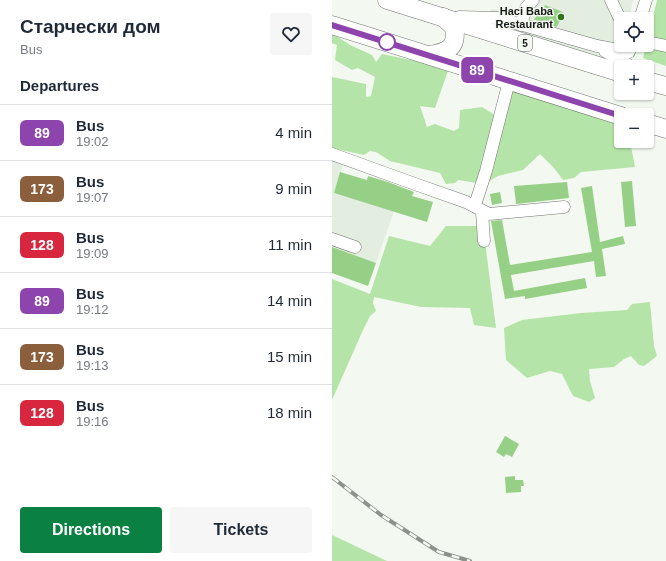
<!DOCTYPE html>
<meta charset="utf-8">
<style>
body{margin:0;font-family:Arial,sans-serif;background:#f6f6f7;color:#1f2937;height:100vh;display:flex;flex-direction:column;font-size:15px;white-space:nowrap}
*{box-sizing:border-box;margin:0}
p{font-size:13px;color:#747a83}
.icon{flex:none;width:22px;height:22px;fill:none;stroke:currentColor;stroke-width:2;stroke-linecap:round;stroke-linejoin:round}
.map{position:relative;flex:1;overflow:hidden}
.side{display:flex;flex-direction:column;background:#fff;width:332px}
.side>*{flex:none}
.badge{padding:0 8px;border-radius:6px;font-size:14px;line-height:26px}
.tools{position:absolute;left:282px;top:12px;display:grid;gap:8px}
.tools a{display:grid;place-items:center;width:40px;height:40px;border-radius:4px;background:#fff;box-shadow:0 1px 3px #0004;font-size:20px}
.map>.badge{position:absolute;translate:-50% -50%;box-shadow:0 0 0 2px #fff}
h2{padding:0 20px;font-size:15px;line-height:36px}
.round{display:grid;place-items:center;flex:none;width:42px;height:42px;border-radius:4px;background:#f6f6f7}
.overview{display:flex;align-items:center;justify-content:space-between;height:68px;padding:0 20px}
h1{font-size:19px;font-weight:600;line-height:30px}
.action{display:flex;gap:8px;margin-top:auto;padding:8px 20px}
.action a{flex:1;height:46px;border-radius:4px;background:#0b8043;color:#fff;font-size:16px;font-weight:600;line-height:46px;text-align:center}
.action a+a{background:#f6f6f7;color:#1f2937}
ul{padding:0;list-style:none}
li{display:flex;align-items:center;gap:12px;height:56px;padding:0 20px;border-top:1px solid #e0e1e3}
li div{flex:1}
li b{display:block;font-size:15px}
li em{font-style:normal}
li .badge{min-width:44px;font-weight:700;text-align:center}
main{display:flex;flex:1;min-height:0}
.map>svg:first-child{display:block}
.built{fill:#e3ede0}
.green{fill:#b5e4a8}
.building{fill:#96d086}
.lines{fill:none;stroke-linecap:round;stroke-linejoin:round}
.minor-casing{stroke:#6f746e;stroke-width:13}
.highway-casing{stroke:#6f746e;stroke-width:19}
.minor{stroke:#fff;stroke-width:12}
.highway{stroke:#fff;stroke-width:18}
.rail-casing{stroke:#8d918c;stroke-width:4}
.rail{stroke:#f3f8f1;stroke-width:2.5;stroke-dasharray:8;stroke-linecap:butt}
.line-casing{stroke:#fff;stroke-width:9}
.line{stroke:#8e44ad;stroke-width:6}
.poi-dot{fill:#317719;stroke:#f3f8f1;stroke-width:1.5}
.stop-dot{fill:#fff;stroke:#8e44ad;stroke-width:2}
.labels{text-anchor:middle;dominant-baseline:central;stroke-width:3;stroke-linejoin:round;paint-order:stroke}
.shield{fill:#f3f8f1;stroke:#595c58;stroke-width:1}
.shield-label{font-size:10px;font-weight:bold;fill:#171917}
.poi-label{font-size:11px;font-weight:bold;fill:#171917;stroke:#f3f8f1;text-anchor:end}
</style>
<main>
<section class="side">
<div class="overview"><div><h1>Старчески дом</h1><p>Bus</p></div><a class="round"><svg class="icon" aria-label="heart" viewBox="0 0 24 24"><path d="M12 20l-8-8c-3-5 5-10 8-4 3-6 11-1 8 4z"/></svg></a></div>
<h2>Departures</h2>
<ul>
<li><span class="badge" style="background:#8e44ad;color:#fff">89</span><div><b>Bus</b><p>19:02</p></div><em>4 min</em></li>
<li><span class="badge" style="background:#8b5e3c;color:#fff">173</span><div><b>Bus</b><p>19:07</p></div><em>9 min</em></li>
<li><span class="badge" style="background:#d7263d;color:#fff">128</span><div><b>Bus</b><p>19:09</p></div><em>11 min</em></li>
<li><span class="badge" style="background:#8e44ad;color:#fff">89</span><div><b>Bus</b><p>19:12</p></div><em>14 min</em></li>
<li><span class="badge" style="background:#8b5e3c;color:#fff">173</span><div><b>Bus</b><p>19:13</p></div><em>15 min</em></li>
<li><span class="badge" style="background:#d7263d;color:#fff">128</span><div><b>Bus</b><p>19:16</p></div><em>18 min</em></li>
</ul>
<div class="action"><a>Directions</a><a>Tickets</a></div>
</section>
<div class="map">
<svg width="334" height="561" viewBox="0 0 334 561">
<rect width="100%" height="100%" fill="#f3f8f1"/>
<g class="built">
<path d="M204,0H301L297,19H289L287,64L155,22L159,9L183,12L202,4Z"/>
<path d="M0,154L13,158L2,193L62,211L44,263L0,247Z"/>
</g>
<g class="green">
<path d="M325,0H334V66L311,58Z"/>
<path d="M0,33L18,45L40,55L44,62L50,54L117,68L103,108L88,106L95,127L103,124L122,131L127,128L128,110L150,107L163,115L178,91L289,125V141H298L303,167L249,172L242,178L231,180L222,168L208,154L191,170L166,176L152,184L126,180L123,183L114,184L108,173L58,161L44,152L38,151L32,155L0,148V77L34,84V97L39,96L43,77L26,68L20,70L3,60L5,45L0,43Z"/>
<path d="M114,226H151L164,328L142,325L138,308L89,307L42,297L41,303L44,311L38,316L31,330L0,400V279L38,294L57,236L98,246Z"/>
<path d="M318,302L322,346L325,356L312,366L307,365L299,356L292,359L282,367L257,369L258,381L263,398L257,402L241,396L230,374L218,371L195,378L174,360L172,328L190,320L249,313L295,310L300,304Z"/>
<path d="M0,535L55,561H0Z"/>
</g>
<g class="building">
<path d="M213,5L231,12V20L227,22L225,27L202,20L207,11L210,13Z"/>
<path d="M8,172L35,180L36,176L56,182L82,192L80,196L101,202L95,222L2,193Z"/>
<path d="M300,181L304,226L293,227L289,182Z"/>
<path d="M235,182L237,198L184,204L182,186Z"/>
<path d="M260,186L268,242L291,236L293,244L270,249L274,276L264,277L262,261L179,275L182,291L253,278L255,288L193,299V296L173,299L159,221L170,220L178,265L260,252L249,188Z"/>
<path d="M168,192L170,203L160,205L158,194Z"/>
<path d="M0,247L44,263L36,286L0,273Z"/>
<path d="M173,436L187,444L180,457L174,454L172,457L164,452Z"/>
<path d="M183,476V480H191L192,486H189V492L174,493L173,477Z"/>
</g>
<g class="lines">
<defs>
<g id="minor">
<path d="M279,0L287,17L289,19"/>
<path d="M127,17L166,18L265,46L297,52"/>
<path d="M308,19L314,0"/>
<path d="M189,25L194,8L201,0"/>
<path d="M315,42L334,46"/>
<path d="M273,51L295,64"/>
<path d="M0,154L83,184L134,202L157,214L232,207"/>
<path d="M143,205L154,171L177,81"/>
<path d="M150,212L152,241"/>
<path d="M0,239L23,247"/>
</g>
<g id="highway">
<path d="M55,0L289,73"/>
<path d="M0,25L289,116"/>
<path d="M98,55C116,52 126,47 122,27L111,17"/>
<path d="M315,81L334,86"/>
<path d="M315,123L334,129"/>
</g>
</defs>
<use href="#minor" class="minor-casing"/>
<use href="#highway" class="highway-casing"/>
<use href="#minor" class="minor"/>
<use href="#highway" class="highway"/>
<defs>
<path id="rail" d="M0,477L49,515L107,552L138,561"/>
</defs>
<use href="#rail" class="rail-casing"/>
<use href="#rail" class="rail"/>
</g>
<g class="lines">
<defs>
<path id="line" d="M0,25L289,116"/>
</defs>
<use href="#line" class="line-casing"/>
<use href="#line" class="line"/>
</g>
<circle class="poi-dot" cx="229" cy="17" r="4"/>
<circle class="stop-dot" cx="55" cy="42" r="8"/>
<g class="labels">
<rect class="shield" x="186" y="35" width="14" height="16" rx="3"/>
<g class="shield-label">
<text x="193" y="43">5</text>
</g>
<g class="poi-label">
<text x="221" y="11">Haci Baba<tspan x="221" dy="13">Restaurant</tspan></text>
</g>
</g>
</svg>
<div class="tools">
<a><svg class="icon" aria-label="locate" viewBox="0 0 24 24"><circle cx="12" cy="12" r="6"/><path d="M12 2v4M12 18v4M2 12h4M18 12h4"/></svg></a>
<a>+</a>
<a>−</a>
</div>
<b class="badge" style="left:145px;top:70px;background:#8e44ad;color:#fff">89</b>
</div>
</main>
